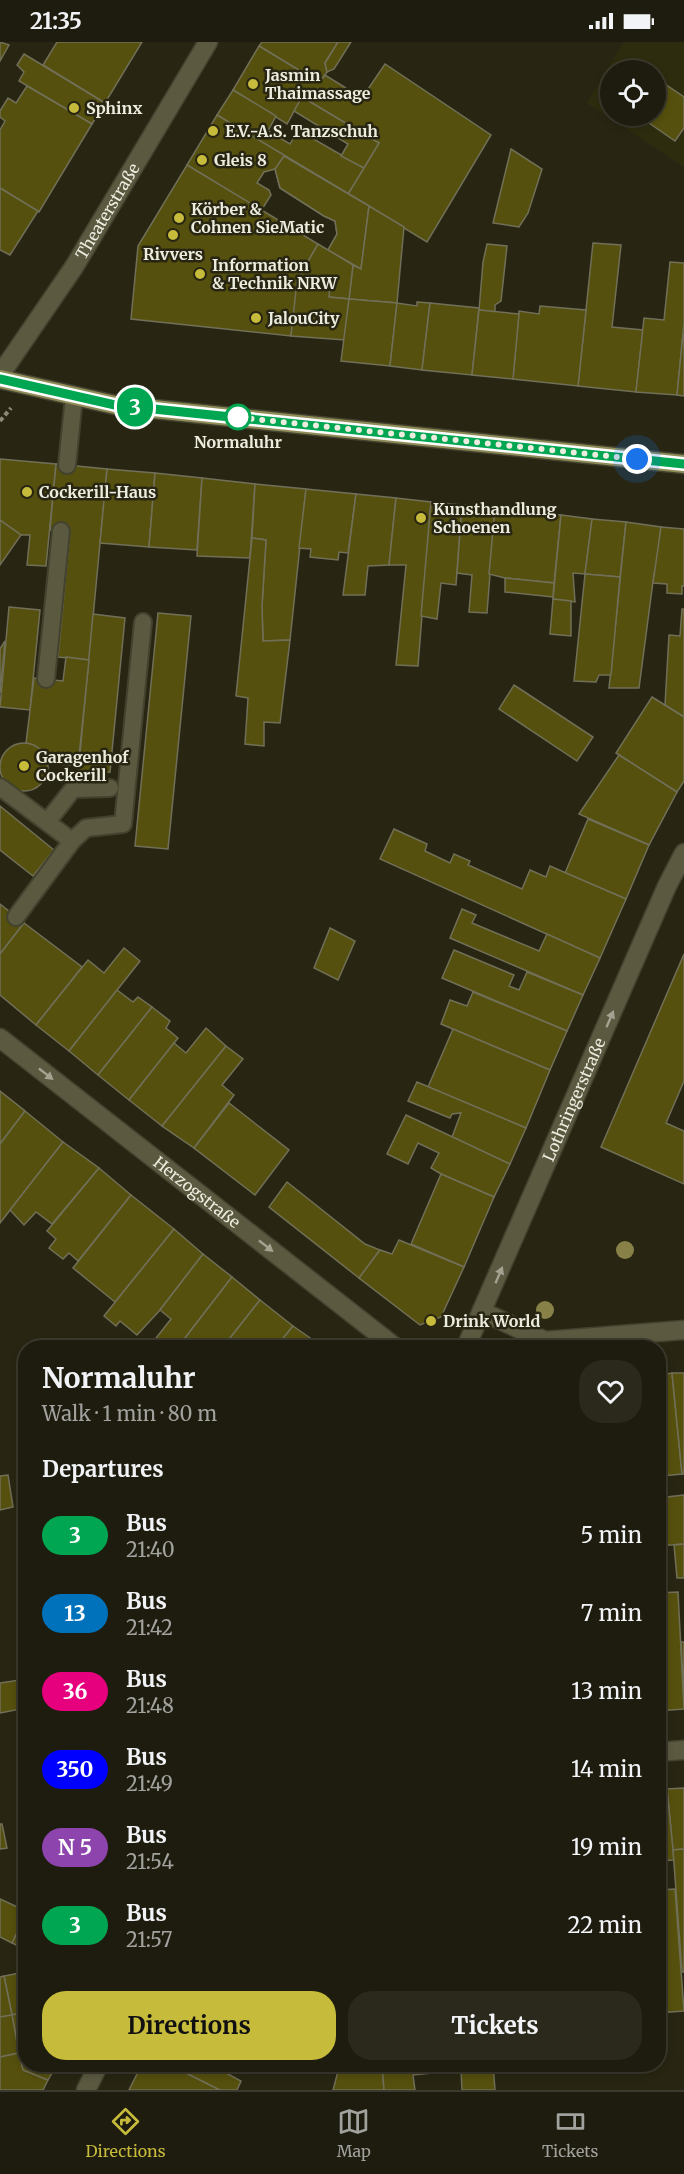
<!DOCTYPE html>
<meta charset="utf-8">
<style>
body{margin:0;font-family:Merriweather,serif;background:#2b291c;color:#f1f3f6;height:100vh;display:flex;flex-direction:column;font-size:22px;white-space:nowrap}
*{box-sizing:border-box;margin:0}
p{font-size:20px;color:#a1a19e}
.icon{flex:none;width:33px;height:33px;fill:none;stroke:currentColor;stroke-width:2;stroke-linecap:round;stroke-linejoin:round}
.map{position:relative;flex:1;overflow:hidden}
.details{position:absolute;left:18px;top:1298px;width:648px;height:732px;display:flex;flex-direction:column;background:#1e1c0e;border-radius:24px;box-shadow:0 3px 9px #0003,0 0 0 2px #3c3a2e}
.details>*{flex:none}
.badge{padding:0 12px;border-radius:20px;font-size:21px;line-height:39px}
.tools{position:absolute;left:600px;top:18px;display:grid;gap:12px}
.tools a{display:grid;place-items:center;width:66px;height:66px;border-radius:50%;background:#1e1c0e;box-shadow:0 3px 9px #0003,0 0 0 2px #3c3a2e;font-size:30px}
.you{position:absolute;width:30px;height:30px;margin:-15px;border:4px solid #fff;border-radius:50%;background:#1a73e8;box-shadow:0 0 0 9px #1a73e833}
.map>.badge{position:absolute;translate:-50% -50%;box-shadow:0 0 0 3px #fff}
h2{padding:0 24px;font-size:22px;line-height:54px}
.round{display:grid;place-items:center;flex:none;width:63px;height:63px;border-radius:24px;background:#2b291c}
.head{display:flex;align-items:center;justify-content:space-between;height:102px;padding:0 24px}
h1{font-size:28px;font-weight:700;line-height:45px}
.cta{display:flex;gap:12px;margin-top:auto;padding:12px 24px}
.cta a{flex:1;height:69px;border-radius:24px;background:#c7bb3c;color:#111;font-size:24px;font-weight:700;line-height:69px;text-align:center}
.cta a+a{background:#2b291c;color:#f1f3f6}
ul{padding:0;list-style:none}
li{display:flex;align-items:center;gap:18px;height:78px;padding:0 24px}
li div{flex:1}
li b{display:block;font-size:22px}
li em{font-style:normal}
li .badge{min-width:66px;font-weight:700;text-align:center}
.status{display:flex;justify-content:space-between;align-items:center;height:42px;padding:0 30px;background:#1e1c0e;direction:ltr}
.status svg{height:16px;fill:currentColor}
.menu{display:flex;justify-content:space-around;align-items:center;height:84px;border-top:2px solid #3c3a2e;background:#1e1c0e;font-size:16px;color:#a1a19e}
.menu a{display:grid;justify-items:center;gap:3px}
.menu .current{color:#c7bb3c}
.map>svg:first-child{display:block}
.built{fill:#2e2c0f;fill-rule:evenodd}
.building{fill:#55500d;stroke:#716f58;stroke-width:1.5}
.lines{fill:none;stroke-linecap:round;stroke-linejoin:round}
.service-casing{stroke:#43422f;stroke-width:20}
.minor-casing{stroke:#43422f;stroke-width:21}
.tertiary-casing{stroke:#43422f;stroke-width:21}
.primary-casing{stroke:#43422f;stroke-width:21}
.path{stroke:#8b8a79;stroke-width:4;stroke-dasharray:4.5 3;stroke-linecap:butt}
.service{stroke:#5b5940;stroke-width:16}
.minor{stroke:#5b5940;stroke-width:18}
.tertiary{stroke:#5b5940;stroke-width:18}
.primary{stroke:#908c58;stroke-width:18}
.tree{fill:#878147}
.oneway{fill:#a4a290}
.line-casing{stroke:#fff;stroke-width:14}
.line{stroke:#00a651;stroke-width:9}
.walk{stroke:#ececdf;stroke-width:6;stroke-dasharray:0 10.8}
.poi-dot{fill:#c7bb3c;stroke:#282612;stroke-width:2}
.stop-dot{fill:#fff;stroke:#00a651;stroke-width:3}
.labels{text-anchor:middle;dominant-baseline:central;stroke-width:5;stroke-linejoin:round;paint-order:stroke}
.poi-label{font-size:16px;font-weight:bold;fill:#ececdf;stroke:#282612;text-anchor:start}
.street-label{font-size:16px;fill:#ececdf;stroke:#282612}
.stop-label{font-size:16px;font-weight:bold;fill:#ececdf;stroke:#282612}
</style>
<div class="status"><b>21:35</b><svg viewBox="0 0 49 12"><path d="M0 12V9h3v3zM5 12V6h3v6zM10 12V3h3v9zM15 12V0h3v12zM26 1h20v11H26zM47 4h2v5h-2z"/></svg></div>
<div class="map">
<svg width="684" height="2048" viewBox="0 0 684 2048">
<rect width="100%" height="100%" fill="#282612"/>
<path class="built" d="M624,0H684V125L587,61ZM610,28H656V74H610Z"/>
<g class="building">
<path d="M0,0L9,3L0,19Z"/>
<path d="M57,0H142L105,61L43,23Z"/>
<path d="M262,0H338L325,21L327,30L323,36L315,38L259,4Z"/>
<path d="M338,0H351L334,27L327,30L325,21Z"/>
<path d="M259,4L315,38L323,36L325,33L362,56L385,22L491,93L427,200L348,152L379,101L302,55L287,82L233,48Z"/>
<path d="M24,12L105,61L92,82L19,39L24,30L17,23Z"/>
<path d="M656,36L684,55V86L675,99L639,74H656Z"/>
<path d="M27,44L92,82L39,170L0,146V88L5,79L0,75V69L8,56L16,61Z"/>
<path d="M233,48L276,74L268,89L290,102L298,88L364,126L348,152L217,73Z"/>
<path d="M302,55L379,101L364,126L341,114L348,102L294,69Z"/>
<path d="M217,73L369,164L361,227L328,208L337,192L335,179L324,174L280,146L275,127L264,130L257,141L269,148L271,153L261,169L187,123Z"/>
<path d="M511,107L542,127L528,171L519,185L493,181Z"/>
<path d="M284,114L369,164L361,227L328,208L337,192L335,179L324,174L280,146L275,127Z"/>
<path d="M187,123L318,202L298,237L291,294L131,277L138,204Z"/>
<path d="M0,146L38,169L10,213L0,208Z"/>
<path d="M369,164L404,185L397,261L349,257L353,223L361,227Z"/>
<path d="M593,201L621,203L612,285L643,288L636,350L578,344Z"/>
<path d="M318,202L353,223L349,257L329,255L330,243L297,239Z"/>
<path d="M487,202L507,204L501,259L495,263V270L479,268L483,220Z"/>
<path d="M670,220L684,221V281L677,353L636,350L644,276L664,278Z"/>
<path d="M297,239L330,243L329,255L349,257L345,298L291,294Z"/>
<path d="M349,257L397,261L390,324L341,319Z"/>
<path d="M417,260L430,261L422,328L390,324L397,261L417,264Z"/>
<path d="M430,261L479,266L472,333L422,328Z"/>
<path d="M540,264L586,268L578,344L513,337L519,269L539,272Z"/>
<path d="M479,268L519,272L513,337L472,333Z"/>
<path d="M683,292H684V354L677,353Z"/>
<path d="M0,417L56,422L46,524L27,523L30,493H21L0,478Z"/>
<path d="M56,422L107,427L89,618L58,615L70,490L50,488Z"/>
<path d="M107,427L155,431L149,505L100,501Z"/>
<path d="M155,431L202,436L197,508L149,505Z"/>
<path d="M202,436L255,442L250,516L197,514Z"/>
<path d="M255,442L306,447L290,598L263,599L262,564L266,498L252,496Z"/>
<path d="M306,447L356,452L348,511L339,510L338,518L310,515L311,507L299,506Z"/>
<path d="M356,452L396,456L389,523L368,524L365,553H343Z"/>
<path d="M396,456L431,460L418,624L396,623L406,523H389Z"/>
<path d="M431,460L462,463L456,543L441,541L437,577L421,574Z"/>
<path d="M462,463L495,467L487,571L469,570L472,533L457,531Z"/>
<path d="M495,467L561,473L554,541L505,536L489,532Z"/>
<path d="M561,473L592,477L585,532L573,531L575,560L553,557Z"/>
<path d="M592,477L626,480L620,535L585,532Z"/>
<path d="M0,478L21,493L0,523Z"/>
<path d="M626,480L661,485L656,525L654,532L639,646H609Z"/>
<path d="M661,485L684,487V544H682V552L667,551V542L653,541Z"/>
<path d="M252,496L266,498L262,564L263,599L290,598L280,681L264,680V704L245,702L248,656L236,654Z"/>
<path d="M585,532L620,535L611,633H599L596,640L574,639Z"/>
<path d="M505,536L554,541L553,555L505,550Z"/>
<path d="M553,557L571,559V594L550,592Z"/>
<path d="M9,565L40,568L30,668L0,665Z"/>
<path d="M682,567H684V675L665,663L669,593L680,594Z"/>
<path d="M158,571L191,574L168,807L135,804Z"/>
<path d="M93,572L125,576L110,730L78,733Z"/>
<path d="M5,599L0,651V607Z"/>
<path d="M66,615L89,618L78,724L47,721L40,707L26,701L34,636L63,639Z"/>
<path d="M514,643L593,695L577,719L499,667Z"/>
<path d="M652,655L684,675V739L677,750L616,711Z"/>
<circle cx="24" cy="725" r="24"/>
<path d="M619,713L677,750L649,803L579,772Z"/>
<path d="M0,764L54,808L33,834L0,808Z"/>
<path d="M588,777L649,803L626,857L565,831Z"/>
<path d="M394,787L427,802L425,809L450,821L454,812L470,819L468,823L522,847L530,828L546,835L550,824L626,857L600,916L380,817Z"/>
<path d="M0,862L24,881L0,912Z"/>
<path d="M462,867L476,873L472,881L539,909L547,892L600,916L583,953L450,896Z"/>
<path d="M24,881L82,925L36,983L0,953V912Z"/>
<path d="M330,886L355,899L338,938L314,926Z"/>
<path d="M124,906L140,919L69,1009L36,983L88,918L104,931Z"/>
<path d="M454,908L514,933L509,944L519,948L527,930L583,953L567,989L442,936Z"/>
<path d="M684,912V1039L666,1081L684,1089V1142L601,1105Z"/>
<path d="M117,948L133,960L138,955L152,965L98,1033L69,1009Z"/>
<path d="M473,950L567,989L550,1028L441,982L450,958L467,964Z"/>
<path d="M152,965L170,979L166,986L178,996L129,1058L98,1033Z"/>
<path d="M206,986L226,1004L162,1084L129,1058L174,1001L186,1011Z"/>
<path d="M453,987L550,1028L526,1086L428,1045Z"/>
<path d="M226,1004L243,1017L222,1043L234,1053L194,1106L162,1084Z"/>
<path d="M417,1040L526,1086L510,1122L452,1095L461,1071L452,1072L450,1076L408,1059Z"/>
<path d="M0,1049L25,1069L0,1102Z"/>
<path d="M229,1061L289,1108L255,1153L194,1106Z"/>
<path d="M25,1069L63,1100L0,1181V1102Z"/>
<path d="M406,1073L510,1122L494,1155L441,1132L431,1126L439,1111L418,1101L408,1122L387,1112Z"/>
<path d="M63,1100L99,1126L52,1182L36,1170L24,1183L10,1168Z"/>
<path d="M99,1126L131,1153L78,1219L69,1211L63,1217L49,1206L56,1197L47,1189Z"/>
<path d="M441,1132L494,1155L464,1225L411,1202Z"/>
<path d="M287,1140L365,1202L380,1208L359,1236L269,1165Z"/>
<path d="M131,1153L174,1187L115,1260L73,1226Z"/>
<path d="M174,1187L203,1212L160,1268L137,1293L120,1279L116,1284L104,1274Z"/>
<path d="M399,1198L464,1225L441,1275L420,1283L359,1236L380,1208L392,1212Z"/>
<path d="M203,1212L232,1235L178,1305H149L171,1277L160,1268Z"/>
<path d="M232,1235L260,1258L223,1305H209L205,1301L202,1305H178Z"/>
<path d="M260,1258L293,1284L276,1305H223Z"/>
<path d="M293,1284L323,1305H276Z"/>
<path d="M672,1331L682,1432L662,1434L660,1400L666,1395V1388H658V1333Z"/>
<path d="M672,1331H684V1432H682Z"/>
<path d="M8,1433L13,1465L0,1468V1434Z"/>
<path d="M684,1453V1502L658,1504V1456Z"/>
<path d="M684,1502V1536H677L674,1503Z"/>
<path d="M678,1550L684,1667L658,1669V1551Z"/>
<path d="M681,1600H684V1657Z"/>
<path d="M26,1637V1666L0,1671V1641Z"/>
<path d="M684,1746V1807L673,1808L667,1747Z"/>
<path d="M667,1747L674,1818L658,1819V1748Z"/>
<path d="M0,1782H2L7,1806L0,1807Z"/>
<path d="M684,1807V1930H682L673,1808Z"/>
<path d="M675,1847L684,1969L658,1971V1848Z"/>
<path d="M0,1857L26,1869V1873L12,1901L0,1895Z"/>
<path d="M26,1873V1908L12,1901Z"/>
<path d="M25,1930L26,1970L12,1973L4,1934Z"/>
<path d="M4,1934L12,1973L0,1975V1935Z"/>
<path d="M26,1970V2012L19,2011L12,1973Z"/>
<path d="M12,1973L19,2011L0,2015V1975Z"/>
<path d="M19,2011L23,2028L48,2038L43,2048H0V2015Z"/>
<path d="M19,2011L26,2012V2022L56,2024L48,2038L23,2028Z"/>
<path d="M142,2022H168L220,2048H129Z"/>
<path d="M168,2022H203L201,2026L208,2029L219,2027L241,2039L237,2048H220Z"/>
<path d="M340,2022H382L384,2048H333Z"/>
<path d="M382,2022H493L495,2048H462L461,2028L413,2033L415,2048H384Z"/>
</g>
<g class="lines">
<defs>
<g id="service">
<path d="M67,423L74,355"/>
<path d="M46,637L61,489"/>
<path d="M0,745L72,799L16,875"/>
<path d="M47,780L73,747L110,746"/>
<path d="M72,799L86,786L123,782L143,580"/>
</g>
<g id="minor">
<path id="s1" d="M0,996L395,1305"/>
<path d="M483,1270L545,1299L684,1288"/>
<path id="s2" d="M466,1305L667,844L684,811"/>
<path d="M658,1710L684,1708"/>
<path d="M86,2048L99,2022"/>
</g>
<g id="tertiary">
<path id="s3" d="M0,333L74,225L208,0"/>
</g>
<path id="primary" d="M0,337L115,363L684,422"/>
</defs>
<use href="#service" class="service-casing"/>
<use href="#minor" class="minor-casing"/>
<use href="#tertiary" class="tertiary-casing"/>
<use href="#primary" class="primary-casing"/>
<path class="path" d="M0,379L11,366"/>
<use href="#service" class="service"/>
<use href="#minor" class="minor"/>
<use href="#tertiary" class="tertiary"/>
<use href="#primary" class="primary"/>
</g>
<g class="tree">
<circle cx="625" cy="1208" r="9"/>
<circle cx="545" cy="1268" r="9"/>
</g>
<defs><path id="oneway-solid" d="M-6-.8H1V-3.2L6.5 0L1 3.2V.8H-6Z" transform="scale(1.5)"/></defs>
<g class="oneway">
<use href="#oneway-solid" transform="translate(610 977) rotate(-67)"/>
<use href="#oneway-solid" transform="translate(46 1032) rotate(38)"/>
<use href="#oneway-solid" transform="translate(266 1204) rotate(38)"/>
<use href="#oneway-solid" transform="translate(499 1233) rotate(-67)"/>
</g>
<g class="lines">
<defs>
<path id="line" d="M0,337L115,363L684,422"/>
</defs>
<use href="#line" class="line-casing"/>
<use href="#line" class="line"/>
<path class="walk" d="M238,375H234L637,417"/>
</g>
<g class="poi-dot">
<circle cx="253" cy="42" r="6"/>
<circle cx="74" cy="66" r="6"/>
<circle cx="213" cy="89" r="6"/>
<circle cx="202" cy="118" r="6"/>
<circle cx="179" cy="176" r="6"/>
<circle cx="173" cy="193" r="6"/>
<circle cx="200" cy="232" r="6"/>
<circle cx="256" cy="276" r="6"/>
<circle cx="27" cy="450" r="6"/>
<circle cx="421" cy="476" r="6"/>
<circle cx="24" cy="724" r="6"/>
<circle cx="431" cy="1279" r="6"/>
</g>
<circle class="stop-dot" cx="238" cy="375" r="12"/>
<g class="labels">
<g class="poi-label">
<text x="265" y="33">Jasmin<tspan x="265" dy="18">Thaimassage</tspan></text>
<text x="86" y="66">Sphinx</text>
<text x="225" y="89">E.V.-A.S. Tanzschuh</text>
<text x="214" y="118">Gleis 8</text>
<text x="191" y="167">Körber &amp;<tspan x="191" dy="18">Cohnen SieMatic</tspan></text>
<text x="173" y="212" text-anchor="middle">Rivvers</text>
<text x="212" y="223">Information<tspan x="212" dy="18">&amp; Technik NRW</tspan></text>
<text x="268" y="276">JalouCity</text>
<text x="39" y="450">Cockerill-Haus</text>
<text x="433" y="467">Kunsthandlung<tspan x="433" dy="18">Schoenen</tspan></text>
<text x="36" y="715">Garagenhof<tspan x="36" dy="18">Cockerill</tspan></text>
<text x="443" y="1279">Drink World</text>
</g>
<g class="street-label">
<text stroke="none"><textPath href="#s3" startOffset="196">Theaterstraße</textPath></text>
<text stroke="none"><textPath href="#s2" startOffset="270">Lothringerstraße</textPath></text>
<text stroke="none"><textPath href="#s1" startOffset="250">Herzogstraße</textPath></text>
</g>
<g class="stop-label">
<text x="238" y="400">Normaluhr</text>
</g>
</g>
</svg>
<div class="tools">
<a><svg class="icon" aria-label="locate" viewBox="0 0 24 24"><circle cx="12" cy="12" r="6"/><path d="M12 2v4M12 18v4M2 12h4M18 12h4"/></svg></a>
</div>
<div class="you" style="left:637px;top:417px"></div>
<b class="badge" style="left:135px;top:365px;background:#00a651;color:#fff">3</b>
<section class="details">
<div class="head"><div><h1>Normaluhr</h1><p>Walk · 1 min · 80 m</p></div><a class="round"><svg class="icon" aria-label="heart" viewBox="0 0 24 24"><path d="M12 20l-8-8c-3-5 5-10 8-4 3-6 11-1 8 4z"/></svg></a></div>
<h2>Departures</h2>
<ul>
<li><span class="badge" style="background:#00a651;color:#fff">3</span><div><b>Bus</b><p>21:40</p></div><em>5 min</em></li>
<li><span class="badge" style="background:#0072bc;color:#fff">13</span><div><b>Bus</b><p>21:42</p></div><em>7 min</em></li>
<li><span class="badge" style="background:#e6007e;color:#fff">36</span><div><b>Bus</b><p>21:48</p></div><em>13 min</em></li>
<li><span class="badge" style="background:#00f;color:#fff">350</span><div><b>Bus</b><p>21:49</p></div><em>14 min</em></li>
<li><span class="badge" style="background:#8e44ad;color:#fff">N 5</span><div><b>Bus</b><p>21:54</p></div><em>19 min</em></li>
<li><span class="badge" style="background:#00a651;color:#fff">3</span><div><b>Bus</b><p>21:57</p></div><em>22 min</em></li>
</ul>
<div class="cta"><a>Directions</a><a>Tickets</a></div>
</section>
</div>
<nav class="menu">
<a class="current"><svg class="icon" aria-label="directions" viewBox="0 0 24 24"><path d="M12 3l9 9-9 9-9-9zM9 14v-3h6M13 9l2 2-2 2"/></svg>Directions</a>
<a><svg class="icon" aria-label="map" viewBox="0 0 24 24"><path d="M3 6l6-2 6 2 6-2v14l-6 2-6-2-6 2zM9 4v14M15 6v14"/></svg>Map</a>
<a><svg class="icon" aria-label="tickets" viewBox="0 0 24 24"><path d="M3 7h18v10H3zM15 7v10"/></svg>Tickets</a>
</nav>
